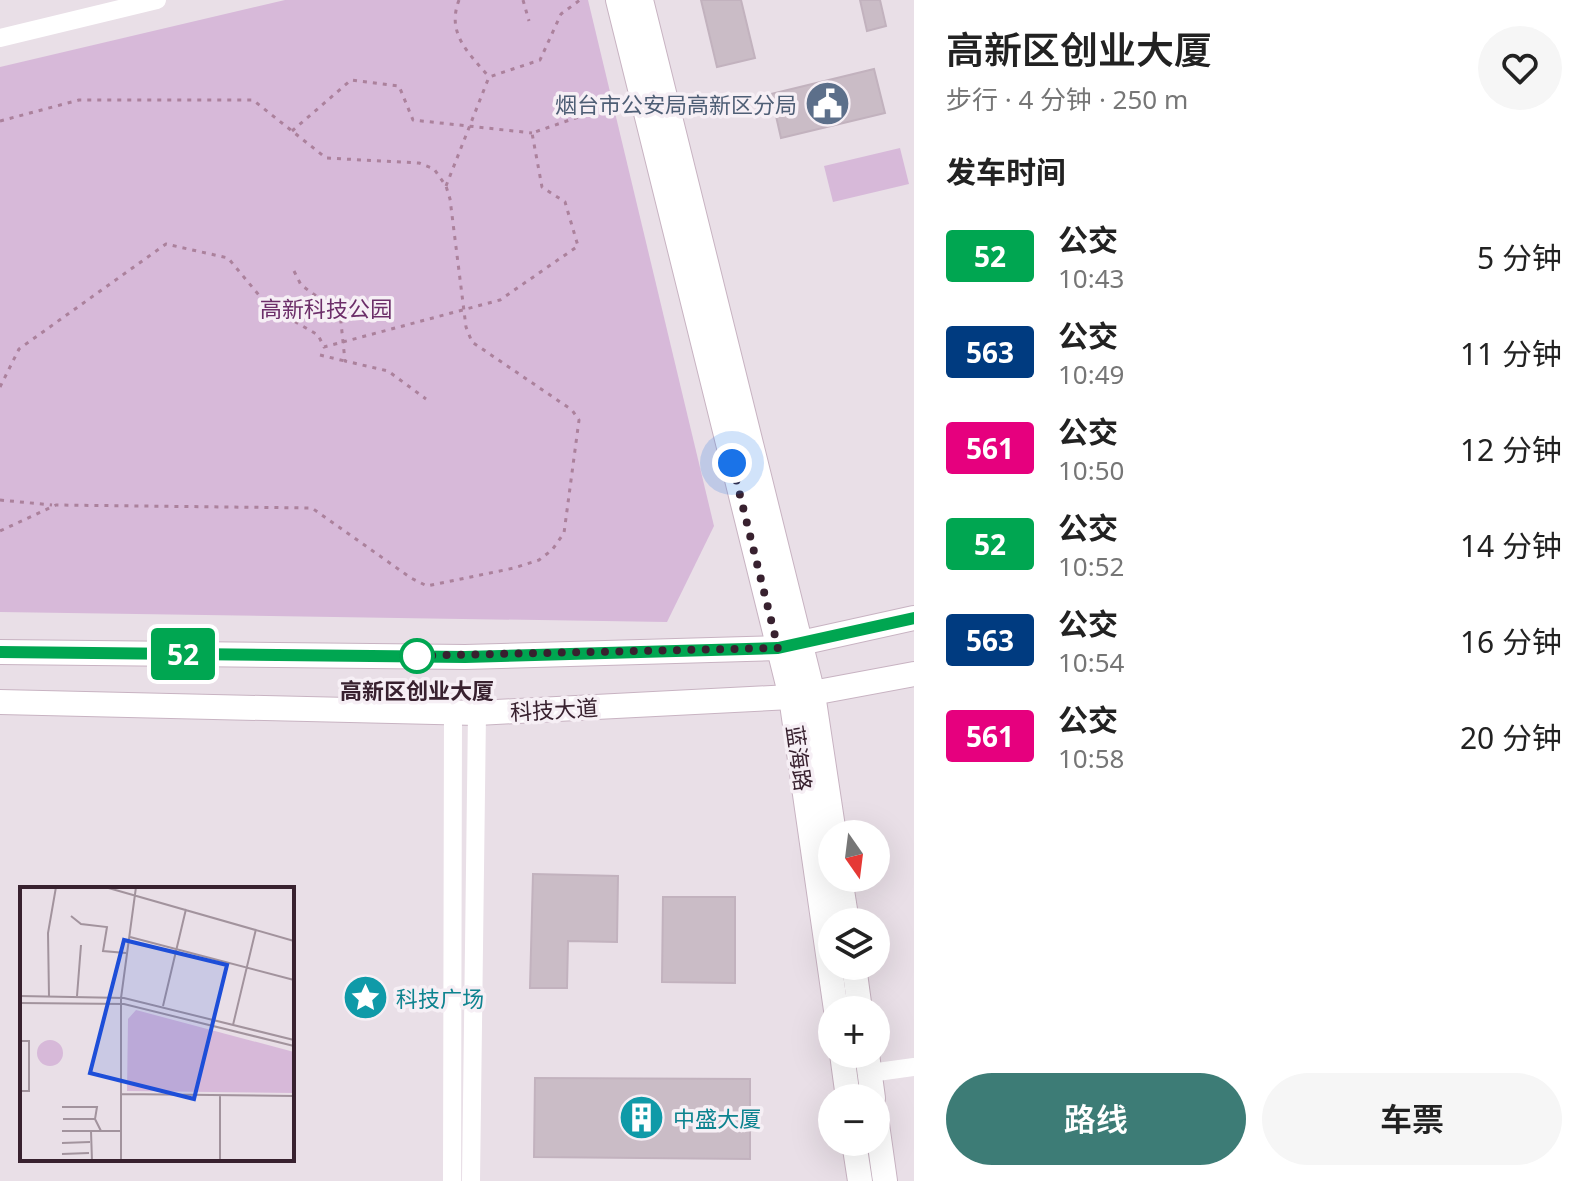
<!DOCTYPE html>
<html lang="zh">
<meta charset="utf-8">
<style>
body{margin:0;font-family:"Noto Sans","Noto Sans SC",sans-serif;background:#f6f6f6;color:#222;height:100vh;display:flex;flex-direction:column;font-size:30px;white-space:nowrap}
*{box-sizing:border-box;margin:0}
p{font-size:26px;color:#767676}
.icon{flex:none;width:44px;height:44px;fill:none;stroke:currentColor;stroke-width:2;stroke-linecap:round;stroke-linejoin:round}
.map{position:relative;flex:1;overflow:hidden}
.sheet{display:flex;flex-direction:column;background:#fff;width:680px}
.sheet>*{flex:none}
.badge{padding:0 16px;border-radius:6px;font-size:28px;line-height:52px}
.needle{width:52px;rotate:166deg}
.fabs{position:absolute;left:818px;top:820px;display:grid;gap:16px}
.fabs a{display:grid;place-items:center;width:72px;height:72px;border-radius:50%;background:#fff;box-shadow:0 8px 32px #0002;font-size:40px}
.you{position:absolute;width:40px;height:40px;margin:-20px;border:6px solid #fff;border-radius:50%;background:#1a73e8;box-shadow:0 0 0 12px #1a73e833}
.map>.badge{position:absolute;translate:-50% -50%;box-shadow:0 0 0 4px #fff}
h2{padding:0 32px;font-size:30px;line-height:72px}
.round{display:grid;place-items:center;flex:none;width:84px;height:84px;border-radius:42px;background:#f6f6f6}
.overview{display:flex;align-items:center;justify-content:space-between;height:136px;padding:0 32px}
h1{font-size:38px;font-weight:600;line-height:60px}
.primary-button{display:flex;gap:16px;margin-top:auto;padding:16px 32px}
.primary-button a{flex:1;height:92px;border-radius:48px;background:#3d7c76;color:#fff;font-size:32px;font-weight:600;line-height:92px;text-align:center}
.primary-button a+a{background:#f6f6f6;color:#222}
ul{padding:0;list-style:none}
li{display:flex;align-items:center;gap:24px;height:96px;padding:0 32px}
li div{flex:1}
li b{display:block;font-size:30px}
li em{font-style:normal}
li .badge{min-width:88px;font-weight:700;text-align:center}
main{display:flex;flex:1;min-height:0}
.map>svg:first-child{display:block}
.green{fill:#d7b9d9}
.building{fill:#cabcc6;stroke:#c2b2be;stroke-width:2}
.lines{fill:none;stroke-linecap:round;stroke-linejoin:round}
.secondary-casing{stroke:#c8b3c2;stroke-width:26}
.path{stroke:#ab819c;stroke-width:3;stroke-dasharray:4 6;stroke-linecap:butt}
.street{stroke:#fff;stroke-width:18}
.secondary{stroke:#fff;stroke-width:24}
.line-casing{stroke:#fff;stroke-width:18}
.line{stroke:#00a651;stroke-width:12}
.walk{stroke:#38212f;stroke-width:8;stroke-dasharray:0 14.4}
.stop-dot{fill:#fff;stroke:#00a651;stroke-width:4}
.labels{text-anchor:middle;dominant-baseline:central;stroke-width:7;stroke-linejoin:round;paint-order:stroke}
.service-label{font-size:22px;fill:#4e5e75;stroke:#f6eff5;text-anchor:end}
.park-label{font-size:22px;fill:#6c2e69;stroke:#f6eff5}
.stop-label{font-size:22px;font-weight:bold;fill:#38212f;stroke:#f6eff5}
.street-label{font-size:22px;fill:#38212f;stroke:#f6eff5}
.culture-label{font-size:22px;fill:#0d838f;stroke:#f6eff5;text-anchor:start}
.inset-road{fill:none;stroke:#a2939d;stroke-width:2}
.view{fill:#1d4ed8;fill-opacity:0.15;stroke:#1d4ed8;stroke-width:4}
.inset-edge{fill:none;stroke:#38212f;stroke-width:4}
</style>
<main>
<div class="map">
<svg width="914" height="1181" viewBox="0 0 914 1181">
<rect width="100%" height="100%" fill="#e9dfe7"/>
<g class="green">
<path d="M285,0H588L714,526L667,622L0,612V67Z"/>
<path d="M900,148L909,184L833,202L824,166Z"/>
</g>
<g class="building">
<path d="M701,0H741L755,58L717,67Z"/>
<path d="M860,0H880L886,26L867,31Z"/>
<path d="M874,69L885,113L781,138L771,94Z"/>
<path d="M533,874L618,876L617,942L568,941L567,988H530Z"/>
<path d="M663,897H735V983L662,982Z"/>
<path d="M535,1078L750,1079V1159L534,1157Z"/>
</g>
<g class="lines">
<defs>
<g id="secondary">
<path d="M618,0L791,697L836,1010"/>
<path d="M641,0L813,694L834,834"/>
<path d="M0,652L465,657L778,648L914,618"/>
<path d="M0,702L477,713L791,697L914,674"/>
<path d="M840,878L847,922"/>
<path d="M854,966L860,1010"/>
<path d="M842,1054L848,1098"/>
<path d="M867,1054L873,1098"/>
<path d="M876,1117L885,1181"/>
<path d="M854,1142L860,1181"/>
</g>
</defs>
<use href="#secondary" class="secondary-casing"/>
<g class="path">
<path d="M459,0C446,34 469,53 489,77"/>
<path d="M523,0L529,21"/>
<path d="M0,121L79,100H253L326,158L419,163L434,169L446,186L450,199L466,327L472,342L572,410L579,420L564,533L552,550L539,560L514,568L427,586L411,578L312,508L56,505L0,531"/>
<path d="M292,131L351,80L399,86L413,120L532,133"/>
<path d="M446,186L489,77L540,60L561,14L580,0"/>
<path d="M294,271L301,285L340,313L345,361L388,371L426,399"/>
<path d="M320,355L345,361"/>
<path d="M0,387L19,349L166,244L228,258L268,306L318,335L324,347L500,300L578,246L565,202L542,187L532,133L622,102"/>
<path d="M0,500L52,505"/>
</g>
<g class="street">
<path d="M0,38L157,0"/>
<path d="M870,1073L914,1067"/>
<path d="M452,1181L453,712"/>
<path d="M471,1181L477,713"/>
</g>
<use href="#secondary" class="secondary"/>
</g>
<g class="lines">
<defs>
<path id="line" d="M0,652L465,657L778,648L914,618"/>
</defs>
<use href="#line" class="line-casing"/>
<use href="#line" class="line"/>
<path class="walk" d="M417,656H403L778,648L732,463"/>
</g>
<defs>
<symbol id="civic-disc" viewBox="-11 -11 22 22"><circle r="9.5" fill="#5c6f8a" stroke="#f6eff5"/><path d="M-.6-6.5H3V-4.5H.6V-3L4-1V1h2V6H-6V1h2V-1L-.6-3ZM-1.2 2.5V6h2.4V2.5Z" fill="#fff"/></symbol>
<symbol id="sight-disc" viewBox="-11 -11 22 22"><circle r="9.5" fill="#0f9aa8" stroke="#f6eff5"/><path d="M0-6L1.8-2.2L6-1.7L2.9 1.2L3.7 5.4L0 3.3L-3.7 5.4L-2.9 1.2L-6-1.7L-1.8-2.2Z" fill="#fff"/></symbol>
<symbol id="building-disc" viewBox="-11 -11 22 22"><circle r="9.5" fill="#0f9aa8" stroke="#f6eff5"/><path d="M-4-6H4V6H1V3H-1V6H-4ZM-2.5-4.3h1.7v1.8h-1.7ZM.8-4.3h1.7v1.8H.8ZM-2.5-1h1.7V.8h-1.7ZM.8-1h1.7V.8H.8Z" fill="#fff"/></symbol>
</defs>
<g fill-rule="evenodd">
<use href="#civic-disc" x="802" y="78" width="51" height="51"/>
<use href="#sight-disc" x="340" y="972" width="51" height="51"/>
<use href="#building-disc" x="616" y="1092" width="51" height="51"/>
</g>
<circle class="stop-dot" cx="417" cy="656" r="16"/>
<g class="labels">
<g class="service-label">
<text x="797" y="104">烟台市公安局高新区分局</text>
</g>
<g class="park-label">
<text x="326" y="308">高新科技公园</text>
</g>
<g class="stop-label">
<text x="417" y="690">高新区创业大厦</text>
</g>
<g class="street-label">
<text transform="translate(554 709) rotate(-3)">科技大道</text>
<text transform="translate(800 758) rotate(82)">蓝海路</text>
</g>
<g class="culture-label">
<text x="396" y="998">科技广场</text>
<text x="673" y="1118">中盛大厦</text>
</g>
</g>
<g transform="translate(20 887)">
<rect width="274" height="274" fill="#e9dfe7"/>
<path d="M116,123L274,165V206L107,204L108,132ZM17 166a13 13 0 1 1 26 0a13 13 0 1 1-26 0Z" fill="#d7b9d9"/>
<path class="inset-road" d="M85,0L274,54M51,29L61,37L87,40L83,64L106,66M110,50L274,93M0,109L104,111L274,153M29,109L28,46L36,0M57,109L61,58M0,116L104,117L274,159M143,119L166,22M213,138L236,42M0,154H9V204H0M101,207L274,209M200,208V274M42,220H77L75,232L81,244M43,232H75M42,244H101M71,244L72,274M42,256L70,255M42,267L69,266M101,274V111L116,0"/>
<path class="view" d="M104,53L207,78L174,212L70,186Z"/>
<rect width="274" height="274" class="inset-edge"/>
</g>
</svg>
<div class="fabs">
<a><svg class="needle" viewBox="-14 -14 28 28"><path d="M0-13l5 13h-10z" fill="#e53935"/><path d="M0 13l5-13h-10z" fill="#767676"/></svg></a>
<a><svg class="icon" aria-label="layers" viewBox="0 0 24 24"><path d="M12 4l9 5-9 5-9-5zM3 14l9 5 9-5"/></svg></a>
<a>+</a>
<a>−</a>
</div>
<div class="you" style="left:732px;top:463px"></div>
<b class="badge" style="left:183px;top:654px;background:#00a651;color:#fff">52</b>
</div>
<section class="sheet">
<div class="overview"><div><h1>高新区创业大厦</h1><p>步行 · 4 分钟 · 250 m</p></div><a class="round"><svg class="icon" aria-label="heart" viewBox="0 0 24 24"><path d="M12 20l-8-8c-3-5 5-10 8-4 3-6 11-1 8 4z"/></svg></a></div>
<h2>发车时间</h2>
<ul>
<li><span class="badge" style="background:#00a651;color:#fff">52</span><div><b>公交</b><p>10:43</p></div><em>5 分钟</em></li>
<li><span class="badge" style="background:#003b80;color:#fff">563</span><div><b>公交</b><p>10:49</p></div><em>11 分钟</em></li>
<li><span class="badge" style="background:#e6007e;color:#fff">561</span><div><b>公交</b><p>10:50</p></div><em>12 分钟</em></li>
<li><span class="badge" style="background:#00a651;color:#fff">52</span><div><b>公交</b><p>10:52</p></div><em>14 分钟</em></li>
<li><span class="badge" style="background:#003b80;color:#fff">563</span><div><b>公交</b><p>10:54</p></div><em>16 分钟</em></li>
<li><span class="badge" style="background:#e6007e;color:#fff">561</span><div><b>公交</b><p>10:58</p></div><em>20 分钟</em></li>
</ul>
<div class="primary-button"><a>路线</a><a>车票</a></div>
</section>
</main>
